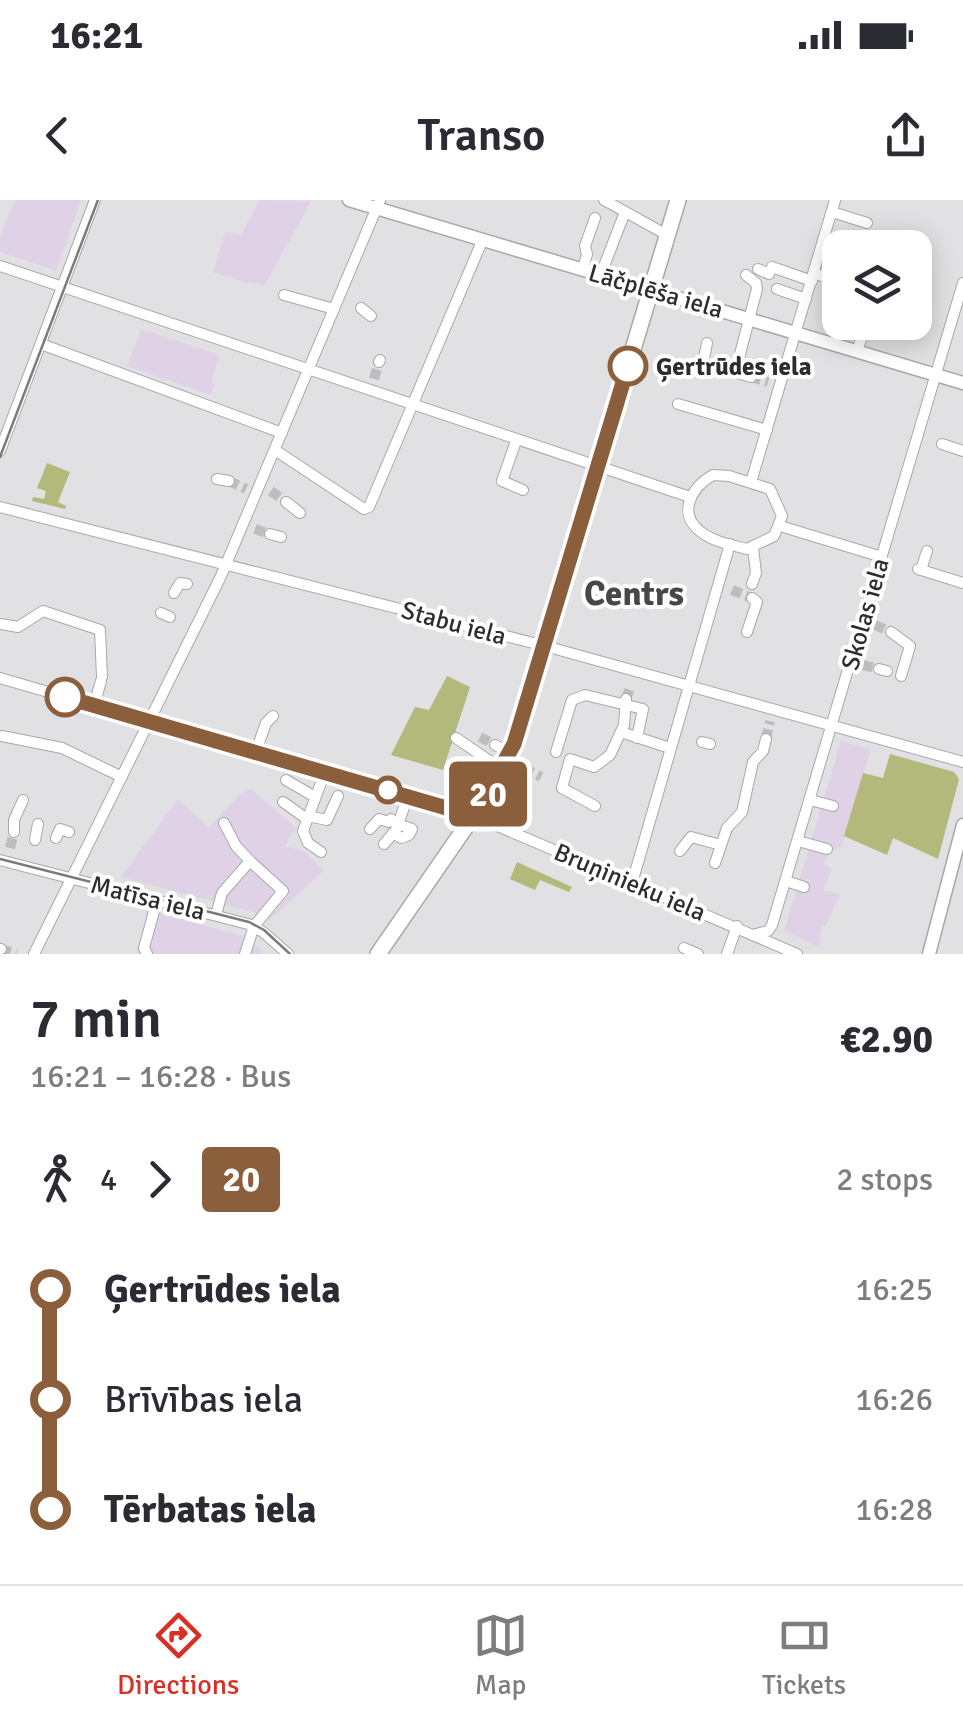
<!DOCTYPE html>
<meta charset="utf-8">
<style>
body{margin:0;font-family:Signika,sans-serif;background:#f7f7f7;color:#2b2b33;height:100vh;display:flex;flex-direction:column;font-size:38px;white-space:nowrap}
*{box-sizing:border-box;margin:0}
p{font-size:32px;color:#7c7c81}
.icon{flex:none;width:55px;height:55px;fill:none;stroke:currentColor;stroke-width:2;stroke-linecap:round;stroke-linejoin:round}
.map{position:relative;height:754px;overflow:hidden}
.panel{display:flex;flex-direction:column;background:#fff;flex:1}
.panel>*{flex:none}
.badge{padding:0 20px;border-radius:8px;font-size:35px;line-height:65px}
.controls{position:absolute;left:822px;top:30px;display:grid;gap:20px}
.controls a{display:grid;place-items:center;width:110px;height:110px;border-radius:20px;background:#fff;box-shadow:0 5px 25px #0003;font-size:50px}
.map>.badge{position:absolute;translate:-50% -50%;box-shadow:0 0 0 5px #fff}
.legs{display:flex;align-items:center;gap:15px;height:110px;padding:0 30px;font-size:32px}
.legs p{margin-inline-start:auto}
.summary{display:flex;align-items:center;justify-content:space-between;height:170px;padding:0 30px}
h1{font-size:55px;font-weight:600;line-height:75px}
ul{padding:0 30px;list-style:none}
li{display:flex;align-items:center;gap:35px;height:110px;font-size:38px}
li i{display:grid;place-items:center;width:15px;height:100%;margin:0 12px;background:currentColor}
li i::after{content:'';width:25px;height:25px;margin:-12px;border:8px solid;border-radius:50%;background:#fff}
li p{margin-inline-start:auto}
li:first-child i{background:linear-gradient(#0000 50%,currentColor 0)}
li:last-child i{background:linear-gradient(currentColor 50%,#0000 0)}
.status{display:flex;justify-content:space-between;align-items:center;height:70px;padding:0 50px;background:#fff;direction:ltr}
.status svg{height:28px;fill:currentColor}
header{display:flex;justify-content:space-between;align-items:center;height:130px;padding:0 30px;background:#fff;font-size:45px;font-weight:600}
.tab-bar{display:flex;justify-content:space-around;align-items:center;height:140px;border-top:2px solid #e1e1e2;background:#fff;font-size:28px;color:#7c7c81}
.tab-bar a{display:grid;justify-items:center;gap:5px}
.tab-bar .active{color:#d93025}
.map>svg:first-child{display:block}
.commercial{fill:#dfd2e6}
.green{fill:#b3b97a}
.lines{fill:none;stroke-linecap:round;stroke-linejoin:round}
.minor-tunnel{stroke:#bdbdbf;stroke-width:10;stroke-dasharray:10 5;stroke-linecap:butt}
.minor-casing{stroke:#a8a8aa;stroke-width:12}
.major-casing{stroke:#a8a8aa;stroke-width:15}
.highway-casing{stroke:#a8a8aa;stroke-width:18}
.minor{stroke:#fff;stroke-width:10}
.major{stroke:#fff;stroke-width:12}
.highway{stroke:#fff;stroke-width:15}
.tram{stroke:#7a7b7b;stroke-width:2.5}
.line-1-casing{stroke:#fff;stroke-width:22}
.line-1{stroke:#8b5e3c;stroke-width:15}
.stop-1-dot{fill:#fff;stroke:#8b5e3c;stroke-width:5}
.labels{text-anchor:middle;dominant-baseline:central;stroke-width:8;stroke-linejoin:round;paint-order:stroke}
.street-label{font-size:25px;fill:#2c2d2d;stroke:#fff}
.stop-label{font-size:25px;font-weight:bold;fill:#2c2d2d;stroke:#fff;text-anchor:start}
.district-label{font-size:35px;font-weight:bold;fill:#464748;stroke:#fff}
</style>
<div class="status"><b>16:21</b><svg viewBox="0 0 49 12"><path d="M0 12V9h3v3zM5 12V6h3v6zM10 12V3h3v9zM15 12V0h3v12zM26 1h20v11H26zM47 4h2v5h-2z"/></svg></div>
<header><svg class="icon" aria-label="back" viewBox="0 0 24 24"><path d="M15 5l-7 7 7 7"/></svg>Transo<svg class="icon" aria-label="share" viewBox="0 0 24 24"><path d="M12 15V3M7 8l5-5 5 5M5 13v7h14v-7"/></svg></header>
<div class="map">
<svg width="963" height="754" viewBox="0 0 963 754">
<rect width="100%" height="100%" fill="#e1e1e3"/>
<g class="commercial">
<path d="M15,0H81L56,71L0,52V37Z"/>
<path d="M259,0L311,1L265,85L244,82L213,72L225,32L241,35Z"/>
<path d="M141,129L219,155L211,182L215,184L211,195L127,166Z"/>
<path d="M841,541L871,549L841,647L828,652L824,664L832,668L823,690L840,694L825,727L822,726L819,747L784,731Z"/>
<path d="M251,589L296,628L285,646L304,651L324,670L270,720L261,714L121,677L178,599L209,627L239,595Z"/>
<path d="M148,710L242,736L262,750L261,754H137Z"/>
</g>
<g class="green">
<path d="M47,263L70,272L58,302L66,306L65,309L32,301L33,297L44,299L46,291L37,288Z"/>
<path d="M447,476L470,487L443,570L391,555L415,507L429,510Z"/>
<path d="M890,554L954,572L959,579L938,659L893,638L887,655L844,636L863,573L883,578Z"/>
<path d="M517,662L572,687L569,692L540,680L535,690L510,679Z"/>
</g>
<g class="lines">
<g class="minor-tunnel">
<path d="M831,52L840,55"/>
<path d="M751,177L768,182"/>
<path d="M374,179L379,162"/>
<path d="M229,281L246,289"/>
<path d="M271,291L286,302"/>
<path d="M255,329L270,334"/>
<path d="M732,390L752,398"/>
<path d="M875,425L891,432"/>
<path d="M863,465L879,469"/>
<path d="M626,499L631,485"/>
<path d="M480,537L495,545"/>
<path d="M766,539L770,521"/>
<path d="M524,568L541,577"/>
<path d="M10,648L14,632"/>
<path d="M1,749L16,754"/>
</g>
<defs>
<g id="minor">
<path d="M604,0L667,35"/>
<path d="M832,12L867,23"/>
<path d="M0,66L690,297"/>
<path d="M583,69L587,54L585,46L595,18"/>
<path d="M758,69L769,74L772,67L812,81"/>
<path d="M814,73L840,83"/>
<path d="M601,74L625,12"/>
<path d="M777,89L806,99"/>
<path d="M284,95L334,109"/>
<path d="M361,108L371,116"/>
<path d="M707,143L703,163L751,177"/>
<path d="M41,144L282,233"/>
<path d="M857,151L867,122"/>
<path d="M379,162L380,160"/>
<path d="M735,173L757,89L756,83L746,75"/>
<path d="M678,204L767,230"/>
<path d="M516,241L502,281L523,290"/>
<path d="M942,244L963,251"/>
<path d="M275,250L364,309L369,307L483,39"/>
<path d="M0,251L95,0"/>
<path d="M713,275L729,276L770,289L782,316L774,336L747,349C732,345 714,342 701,332C676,313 692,287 713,275Z"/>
<path d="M217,279L229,281"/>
<path d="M751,282L835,0"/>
<path d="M286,302L300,313"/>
<path d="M0,307L545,446L963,562"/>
<path d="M780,326L882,357"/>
<path d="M270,334L281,337"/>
<path d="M918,369L963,383"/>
<path d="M921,370L927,351"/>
<path d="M752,384L756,373L753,348"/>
<path d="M174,393L180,383L187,384"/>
<path d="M161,413L170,417"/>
<path d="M0,424L18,427L43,411L100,430L102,477"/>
<path d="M747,432L757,402L752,398"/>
<path d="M891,432L910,446L901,476"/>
<path d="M879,469L887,471"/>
<path d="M0,478L474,616L797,754"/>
<path d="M94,505L101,481"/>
<path d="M621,532L670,548"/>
<path d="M2,536L62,548L122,577"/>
<path d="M456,538L503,570"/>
<path d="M702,542L710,544"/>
<path d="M495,545L511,553"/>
<path d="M256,551L266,523L273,516"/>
<path d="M556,552L572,500L585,495L643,509L637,538"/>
<path d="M508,559L524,568"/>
<path d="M286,580L315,597"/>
<path d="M810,600L833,606"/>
<path d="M283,602L307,619"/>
<path d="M595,606L562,588L570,559L594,567L610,555L624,525L626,499"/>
<path d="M308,616L327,620L338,596"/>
<path d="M224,623L236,646L250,661"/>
<path d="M370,629L379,619L389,622L391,619"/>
<path d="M14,632V620L23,600"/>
<path d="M393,633L401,638L409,635L412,629L398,624"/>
<path d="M56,638L60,629L69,632"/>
<path d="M35,640L38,624"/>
<path d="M798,641L827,649"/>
<path d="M384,644L396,630L408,596"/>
<path d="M680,651L691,637L721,645"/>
<path d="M321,652L308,643L303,631L325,572"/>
<path d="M0,660L248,724L263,732L288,754"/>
<path d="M715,663L727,628L742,612L753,562L763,551L766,539"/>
<path d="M786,681L804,687"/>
<path d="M632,683L730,344"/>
<path d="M216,715L222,693L250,661L283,691L254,726L245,754"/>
<path d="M756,734L768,731L772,725L963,83"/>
<path d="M684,748L698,754"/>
<path d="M0,749H1"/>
<path d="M34,754L221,376L380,0"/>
<path d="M147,754L144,748L157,700"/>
<path d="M727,754L737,726"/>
</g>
<g id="major">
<path d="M349,0L963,183"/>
<path d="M929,754L963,625"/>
</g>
<path id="highway" d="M378,754L494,586L514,544L678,0"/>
</defs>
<use href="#minor" class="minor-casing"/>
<use href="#major" class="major-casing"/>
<use href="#highway" class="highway-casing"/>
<use href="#minor" class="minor"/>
<use href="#major" class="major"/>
<use href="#highway" class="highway"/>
<g class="tram">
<path d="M0,257L98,0"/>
<path d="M0,659L249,722L264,730L290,754"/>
</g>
</g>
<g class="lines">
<defs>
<path id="line-1" d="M65,497L474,616L514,544L628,166"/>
</defs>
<use href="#line-1" class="line-1-casing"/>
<use href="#line-1" class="line-1"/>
</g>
<g class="stop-1-dot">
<circle cx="628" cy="166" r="18"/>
<circle cx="65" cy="497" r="18"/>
<circle cx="388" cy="590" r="12"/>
</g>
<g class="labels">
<g class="street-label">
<text transform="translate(656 91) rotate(16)">Lāčplēša iela</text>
<text transform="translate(865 414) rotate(-74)">Skolas iela</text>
<text transform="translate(454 423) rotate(15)">Stabu iela</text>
<text transform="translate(630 682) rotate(23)">Bruņinieku iela</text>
<text transform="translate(148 698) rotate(14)">Matīsa iela</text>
</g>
<g class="stop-label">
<text x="656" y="166">Ģertrūdes iela</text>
</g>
<g class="district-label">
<text x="634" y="393">Centrs</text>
</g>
</g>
</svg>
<div class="controls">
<a><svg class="icon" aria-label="layers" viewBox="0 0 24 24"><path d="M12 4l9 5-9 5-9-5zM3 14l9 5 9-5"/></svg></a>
</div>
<b class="badge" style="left:488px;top:594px;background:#8b5e3c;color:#fff">20</b>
</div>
<section class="panel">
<div class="summary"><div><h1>7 min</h1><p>16:21 – 16:28 · Bus</p></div><b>€2.90</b></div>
<div class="legs"><svg class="icon" aria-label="walk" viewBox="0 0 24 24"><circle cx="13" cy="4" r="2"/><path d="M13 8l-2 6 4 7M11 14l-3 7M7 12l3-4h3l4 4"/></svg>4<svg class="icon" aria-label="forward" viewBox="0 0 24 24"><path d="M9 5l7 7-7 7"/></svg><b class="badge" style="background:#8b5e3c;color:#fff">20</b><p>2 stops</p></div>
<ul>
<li><i style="color:#8b5e3c"></i><b>Ģertrūdes iela</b><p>16:25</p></li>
<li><i style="color:#8b5e3c"></i><span>Brīvības iela</span><p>16:26</p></li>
<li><i style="color:#8b5e3c"></i><b>Tērbatas iela</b><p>16:28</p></li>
</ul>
</section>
<nav class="tab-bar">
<a class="active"><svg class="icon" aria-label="directions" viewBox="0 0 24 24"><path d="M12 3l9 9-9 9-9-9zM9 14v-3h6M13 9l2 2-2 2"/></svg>Directions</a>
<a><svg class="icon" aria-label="map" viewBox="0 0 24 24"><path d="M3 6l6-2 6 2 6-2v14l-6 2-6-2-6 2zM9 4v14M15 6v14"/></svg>Map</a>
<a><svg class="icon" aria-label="tickets" viewBox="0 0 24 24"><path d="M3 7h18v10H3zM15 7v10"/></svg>Tickets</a>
</nav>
